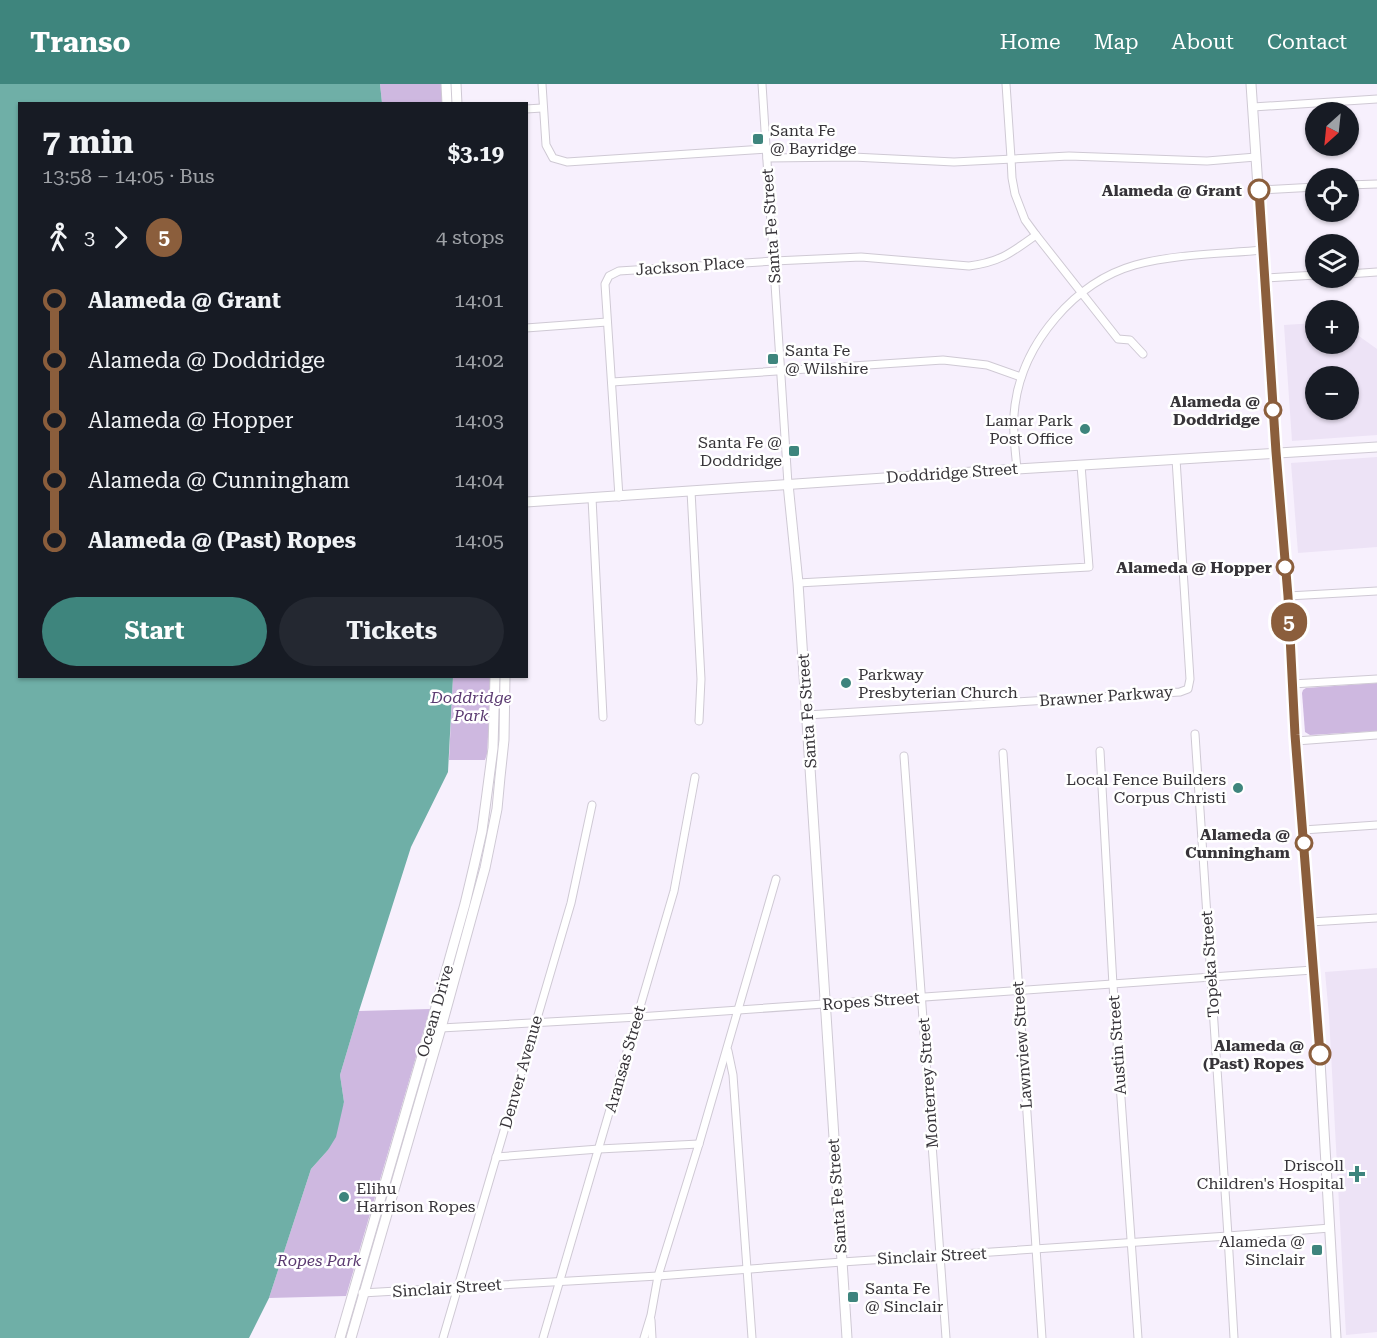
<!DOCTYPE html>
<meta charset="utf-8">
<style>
body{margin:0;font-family:"Roboto Serif",serif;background:#242831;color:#f1f3f6;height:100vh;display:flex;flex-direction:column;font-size:22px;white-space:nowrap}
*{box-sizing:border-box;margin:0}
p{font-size:20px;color:#9ea1a6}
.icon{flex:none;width:33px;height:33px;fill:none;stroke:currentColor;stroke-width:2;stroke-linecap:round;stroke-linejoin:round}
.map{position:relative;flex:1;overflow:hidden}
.details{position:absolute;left:18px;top:18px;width:510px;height:576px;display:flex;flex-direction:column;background:#171b24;border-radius:0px;box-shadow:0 2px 4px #0004}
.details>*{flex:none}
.badge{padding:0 12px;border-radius:20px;font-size:21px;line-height:39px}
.needle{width:39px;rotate:207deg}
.fabs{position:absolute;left:1305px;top:18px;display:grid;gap:12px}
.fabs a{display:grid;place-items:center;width:54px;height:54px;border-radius:50%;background:#171b24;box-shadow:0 2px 4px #0004;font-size:30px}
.map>.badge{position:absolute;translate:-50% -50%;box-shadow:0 0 0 3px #fff}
.legs{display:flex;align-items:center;gap:9px;height:66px;padding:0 24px;font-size:20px}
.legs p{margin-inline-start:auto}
.overview{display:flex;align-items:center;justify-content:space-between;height:102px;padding:0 24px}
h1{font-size:33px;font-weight:700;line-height:45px}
.cta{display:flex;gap:12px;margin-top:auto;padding:12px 24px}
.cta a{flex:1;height:69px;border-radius:36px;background:#3e857d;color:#fff;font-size:24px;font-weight:700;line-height:69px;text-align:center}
.cta a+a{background:#242831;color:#f1f3f6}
ul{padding:0 24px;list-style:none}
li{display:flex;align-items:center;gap:21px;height:60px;font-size:22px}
li i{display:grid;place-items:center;width:9px;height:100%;margin:0 8px;background:currentColor}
li i::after{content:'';width:15px;height:15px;margin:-8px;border:4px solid;border-radius:50%;background:#171b24}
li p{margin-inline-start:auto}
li:first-child i{background:linear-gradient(#0000 50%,currentColor 0)}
li:last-child i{background:linear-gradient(currentColor 50%,#0000 0)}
header{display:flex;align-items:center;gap:36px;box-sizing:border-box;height:84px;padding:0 30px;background:#3e857d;color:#fff}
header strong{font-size:28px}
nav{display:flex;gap:33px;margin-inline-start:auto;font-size:21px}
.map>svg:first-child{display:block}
.built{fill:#ede3f6;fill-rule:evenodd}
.green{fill:#ceb8e0}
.water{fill:#6fafa7}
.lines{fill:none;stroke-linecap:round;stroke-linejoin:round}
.minor-casing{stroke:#cfc9d4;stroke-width:9}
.major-casing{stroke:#cfc9d4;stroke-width:11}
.minor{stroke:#fff;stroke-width:7}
.major{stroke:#fff;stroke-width:9}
.line-1-casing{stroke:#fff;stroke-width:14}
.line-1{stroke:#8b5e3c;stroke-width:9}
.poi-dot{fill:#3e857d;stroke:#fff;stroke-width:2}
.stop-1-dot{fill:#fff;stroke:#8b5e3c;stroke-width:3}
.labels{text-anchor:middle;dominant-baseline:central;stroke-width:5;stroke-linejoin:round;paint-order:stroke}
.poi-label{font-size:16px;fill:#373439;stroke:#fff;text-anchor:start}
.stop-label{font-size:16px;font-weight:bold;fill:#373439;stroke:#fff;text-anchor:end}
.street-label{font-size:16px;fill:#373439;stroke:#fff}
.park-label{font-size:16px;font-style:italic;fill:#5b3a71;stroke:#fff}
</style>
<header>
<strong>Transo</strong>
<nav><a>Home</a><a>Map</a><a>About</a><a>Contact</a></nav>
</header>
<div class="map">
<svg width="1377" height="1254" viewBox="0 0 1377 1254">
<rect width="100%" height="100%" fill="#f7f0fd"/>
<g class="built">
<path d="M1315,239L1316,260H1348L1349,245L1377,265V351L1292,357L1284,241ZM1316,292H1348V326H1316Z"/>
<path d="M1377,373V463L1298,469L1291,379Z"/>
<path d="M1377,884V1248L1346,1251L1329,932L1325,888Z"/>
</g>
<g class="green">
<path d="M380,0H442L444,19H382Z"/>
<path d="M453,593H490V620L487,670L485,676H449Z"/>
<path d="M1377,599V647L1310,651L1305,648L1302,609L1303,606L1306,604Z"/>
<path d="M430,925L346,1212L269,1214L311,1085L328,1066L344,1018L340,991L359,927Z"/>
</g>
<path class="water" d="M0,0H380L382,19L20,20V592L453,593L448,688L411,763L359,927L340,991L344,1018L336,1053L328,1066L311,1085L269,1214L249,1254H0Z"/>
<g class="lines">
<defs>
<g id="minor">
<path d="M542,0L546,61L553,74L567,78L766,65"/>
<path d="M762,0L788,400"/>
<path d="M1006,0L1011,74L1012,94L1015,110L1025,136L1036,151L1118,255L1130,256L1143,270"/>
<path d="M1253,23L1377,15"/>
<path d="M526,25L542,24"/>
<path d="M767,74L853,73L954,78L1069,72L1207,77L1256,73"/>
<path d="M1348,101L1377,100"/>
<path d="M1259,106L1316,103"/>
<path d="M1348,190L1377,188"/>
<path d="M1264,194L1316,191"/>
<path d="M526,244L607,238"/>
<path d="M612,298L943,276L987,281L1021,293"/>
<path d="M1017,385C1015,364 1012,342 1015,321C1023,259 1075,198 1135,181C1176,170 1220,170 1263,166"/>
<path d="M691,407L701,595L699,637"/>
<path d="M619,413L605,200L609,192L619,187L774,177L861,173L969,182C1000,178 1011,169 1036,151"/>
<path d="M592,414L603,633"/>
<path d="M798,499L1089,483L1081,381"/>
<path d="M1288,512L1377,507"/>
<path d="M1292,600L1377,595"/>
<path d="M807,631L1180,608L1188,605L1190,595L1176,375"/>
<path d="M1195,650L1228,1152L1234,1254"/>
<path d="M1296,657L1377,651"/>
<path d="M1100,667L1113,901L1138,1254"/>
<path d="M1003,669L1042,1254"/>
<path d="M904,672L946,1254"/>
<path d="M1303,746L1377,741"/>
<path d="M1310,838L1377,834"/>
<path d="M429,948L441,944L638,933L1313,886"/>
<path d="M728,967L733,991L752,1254"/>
<path d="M496,1073L599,1065L699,1060"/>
<path d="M362,1209L658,1192L842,1178L1228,1152L1330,1144"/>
<path d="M651,1236L652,1254"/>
<path d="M443,1254L571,819L592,721"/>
<path d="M543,1254L674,807L695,693"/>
<path d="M644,1254L651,1231L658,1192L699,1060L776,795"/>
</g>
<g id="major">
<path d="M446,0L447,20"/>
<path d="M456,0L457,20"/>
<path d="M1251,0L1276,368L1288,512L1295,651L1318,942L1336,1254"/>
<path d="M788,400L798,499L847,1254"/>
<path d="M526,418L1017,385L1377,363"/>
<path d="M340,1254L429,948L465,820L474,782L482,747L493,664L495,592"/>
<path d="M351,1254L441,944L485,784L497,725L500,693L504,656L505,592"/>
</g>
</defs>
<use href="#minor" class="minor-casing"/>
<use href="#major" class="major-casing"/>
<use href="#minor" class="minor"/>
<use href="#major" class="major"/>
</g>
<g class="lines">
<defs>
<path id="line-1" d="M1259,106L1276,368L1288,512L1295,651L1320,970"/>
</defs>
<use href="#line-1" class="line-1-casing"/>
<use href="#line-1" class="line-1"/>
</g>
<g class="poi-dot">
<rect x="752" y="49" width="12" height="12" rx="3"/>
<rect x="767" y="269" width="12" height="12" rx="3"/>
<circle cx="1085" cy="345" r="6"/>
<rect x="788" y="361" width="12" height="12" rx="3"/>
<circle cx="846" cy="599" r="6"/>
<circle cx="1238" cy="704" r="6"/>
<path d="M1354 1081h6v6h6v6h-6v6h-6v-6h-6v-6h6z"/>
<circle cx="344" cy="1113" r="6"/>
<rect x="1311" y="1160" width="12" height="12" rx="3"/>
<rect x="847" y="1207" width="12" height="12" rx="3"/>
</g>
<g class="stop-1-dot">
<circle cx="1259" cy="106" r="10"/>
<circle cx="1273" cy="326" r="8"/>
<circle cx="1285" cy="483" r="8"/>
<circle cx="1304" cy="759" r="8"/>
<circle cx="1320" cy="970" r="10"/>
</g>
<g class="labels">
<g class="poi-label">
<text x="770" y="46">Santa Fe<tspan x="770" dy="18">@ Bayridge</tspan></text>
<text x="785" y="266">Santa Fe<tspan x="785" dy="18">@ Wilshire</tspan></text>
<text x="1073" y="336" text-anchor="end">Lamar Park<tspan x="1073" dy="18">Post Office</tspan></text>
<text x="782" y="358" text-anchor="end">Santa Fe @<tspan x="782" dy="18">Doddridge</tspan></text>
<text x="858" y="590">Parkway<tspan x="858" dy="18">Presbyterian Church</tspan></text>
<text x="1226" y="695" text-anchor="end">Local Fence Builders<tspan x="1226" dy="18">Corpus Christi</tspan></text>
<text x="1344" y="1081" text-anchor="end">Driscoll<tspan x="1344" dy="18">Children's Hospital</tspan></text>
<text x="356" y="1104">Elihu<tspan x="356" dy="18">Harrison Ropes</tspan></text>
<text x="1305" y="1157" text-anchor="end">Alameda @<tspan x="1305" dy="18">Sinclair</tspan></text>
<text x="865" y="1204">Santa Fe<tspan x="865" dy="18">@ Sinclair</tspan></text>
</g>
<g class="stop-label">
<text x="1242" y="106">Alameda @ Grant</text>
<text x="1260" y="317">Alameda @<tspan x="1260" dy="18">Doddridge</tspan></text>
<text x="1272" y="483">Alameda @ Hopper</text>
<text x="1290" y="750">Alameda @<tspan x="1290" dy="18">Cunningham</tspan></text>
<text x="1304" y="961">Alameda @<tspan x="1304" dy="18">(Past) Ropes</tspan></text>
</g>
<g class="street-label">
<text transform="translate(771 142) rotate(-94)">Santa Fe Street</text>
<text transform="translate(690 182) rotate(-4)">Jackson Place</text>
<text transform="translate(952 389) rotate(-4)">Doddridge Street</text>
<text transform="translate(1106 612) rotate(-4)">Brawner Parkway</text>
<text transform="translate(807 627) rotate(-94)">Santa Fe Street</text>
<text transform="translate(1210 880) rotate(-94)">Topeka Street</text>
<text transform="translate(871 917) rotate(-4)">Ropes Street</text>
<text transform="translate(435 927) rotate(-74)">Ocean Drive</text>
<text transform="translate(1022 961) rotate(-94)">Lawnview Street</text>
<text transform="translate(1117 961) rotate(-94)">Austin Street</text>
<text transform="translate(625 975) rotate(-74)">Aransas Street</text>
<text transform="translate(521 988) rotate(-74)">Denver Avenue</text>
<text transform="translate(928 999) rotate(-94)">Monterrey Street</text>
<text transform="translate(837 1112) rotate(-94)">Santa Fe Street</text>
<text transform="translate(932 1172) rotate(-3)">Sinclair Street</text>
<text transform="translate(447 1204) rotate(-4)">Sinclair Street</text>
</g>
<g class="park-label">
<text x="471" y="613">Doddridge<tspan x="471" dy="18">Park</tspan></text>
<text x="319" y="1176">Ropes Park</text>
</g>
</g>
</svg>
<div class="fabs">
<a><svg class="needle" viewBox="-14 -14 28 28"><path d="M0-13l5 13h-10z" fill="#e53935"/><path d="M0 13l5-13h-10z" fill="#9ea1a6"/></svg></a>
<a><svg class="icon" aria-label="locate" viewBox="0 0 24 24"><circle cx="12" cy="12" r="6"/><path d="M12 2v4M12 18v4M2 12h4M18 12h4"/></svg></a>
<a><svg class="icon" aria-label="layers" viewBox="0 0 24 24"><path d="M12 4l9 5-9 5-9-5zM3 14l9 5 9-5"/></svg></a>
<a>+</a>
<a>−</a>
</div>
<b class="badge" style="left:1289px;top:538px;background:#8b5e3c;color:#fff">5</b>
<section class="details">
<div class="overview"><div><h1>7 min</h1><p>13:58 – 14:05 · Bus</p></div><b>$3.19</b></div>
<div class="legs"><svg class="icon" aria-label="walk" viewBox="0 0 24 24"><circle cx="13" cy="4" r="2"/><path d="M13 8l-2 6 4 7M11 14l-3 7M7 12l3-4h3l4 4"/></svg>3<svg class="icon" aria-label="forward" viewBox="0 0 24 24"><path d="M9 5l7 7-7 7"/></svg><b class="badge" style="background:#8b5e3c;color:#fff">5</b><p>4 stops</p></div>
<ul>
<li><i style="color:#8b5e3c"></i><b>Alameda @ Grant</b><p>14:01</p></li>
<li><i style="color:#8b5e3c"></i><span>Alameda @ Doddridge</span><p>14:02</p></li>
<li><i style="color:#8b5e3c"></i><span>Alameda @ Hopper</span><p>14:03</p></li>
<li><i style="color:#8b5e3c"></i><span>Alameda @ Cunningham</span><p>14:04</p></li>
<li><i style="color:#8b5e3c"></i><b>Alameda @ (Past) Ropes</b><p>14:05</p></li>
</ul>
<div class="cta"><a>Start</a><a>Tickets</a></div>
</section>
</div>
